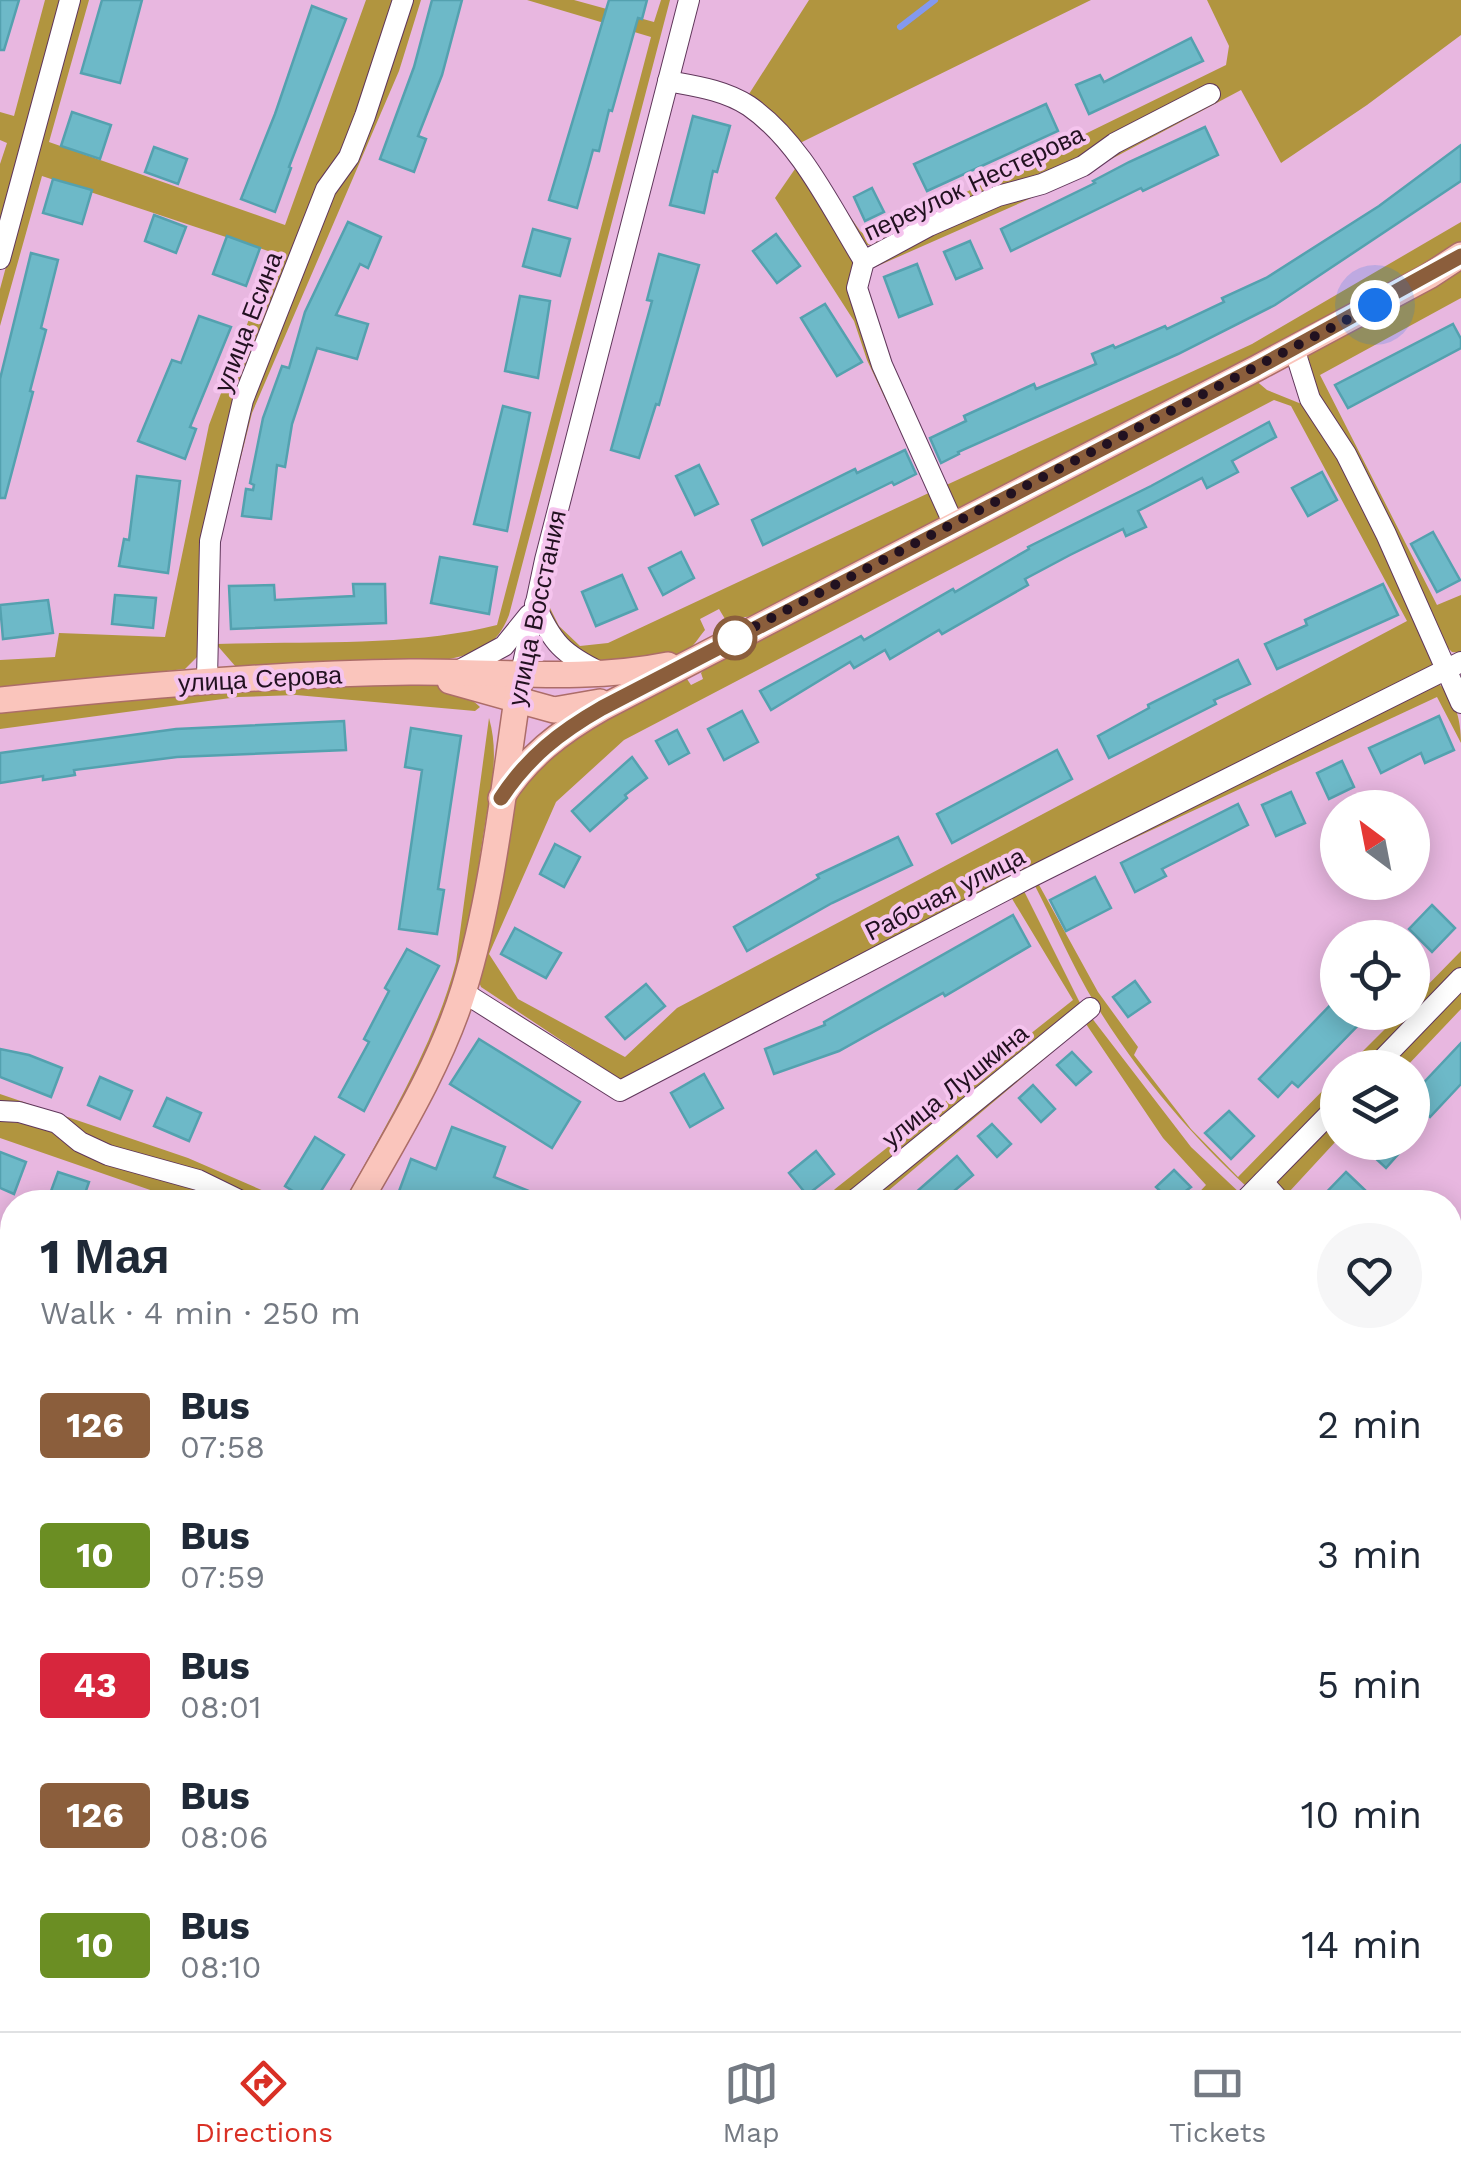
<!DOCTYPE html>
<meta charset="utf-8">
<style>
body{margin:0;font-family:"Work Sans",sans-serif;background:#f6f6f7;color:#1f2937;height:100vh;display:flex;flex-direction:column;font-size:38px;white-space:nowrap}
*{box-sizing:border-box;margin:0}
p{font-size:32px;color:#747a83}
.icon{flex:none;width:55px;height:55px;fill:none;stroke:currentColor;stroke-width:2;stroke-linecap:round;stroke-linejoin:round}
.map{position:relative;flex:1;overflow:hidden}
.drawer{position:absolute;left:0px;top:1190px;width:1462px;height:842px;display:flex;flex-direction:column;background:#fff;border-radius:40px 40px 0 0;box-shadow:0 5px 25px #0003}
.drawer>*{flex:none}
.badge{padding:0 20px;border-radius:8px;font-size:35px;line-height:65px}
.needle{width:65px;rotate:328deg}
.controls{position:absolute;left:1320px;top:790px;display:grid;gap:20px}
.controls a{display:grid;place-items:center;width:110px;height:110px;border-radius:50%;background:#fff;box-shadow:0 5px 25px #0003;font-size:50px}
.you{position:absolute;width:50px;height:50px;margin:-25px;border:8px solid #fff;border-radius:50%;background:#1a73e8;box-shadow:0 0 0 15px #1a73e833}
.map>.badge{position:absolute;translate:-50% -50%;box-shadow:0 0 0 5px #fff}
.round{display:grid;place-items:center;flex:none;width:105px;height:105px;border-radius:52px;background:#f6f6f7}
.head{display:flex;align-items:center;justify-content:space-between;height:170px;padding:0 40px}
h1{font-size:48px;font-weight:700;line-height:75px}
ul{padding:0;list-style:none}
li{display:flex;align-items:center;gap:30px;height:130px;padding:0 40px}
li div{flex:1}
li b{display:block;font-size:38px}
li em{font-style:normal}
li .badge{min-width:110px;font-weight:700;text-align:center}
.tabs{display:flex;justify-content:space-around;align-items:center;height:140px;border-top:2px solid #e0e1e3;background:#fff;font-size:28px;color:#747a83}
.tabs a{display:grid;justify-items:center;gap:5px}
.tabs .active{color:#d93025}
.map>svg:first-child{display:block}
.green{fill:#b1953f;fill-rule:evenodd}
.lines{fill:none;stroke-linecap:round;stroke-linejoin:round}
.stream{stroke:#8399ef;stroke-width:6}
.building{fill:#6db9c8;stroke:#54a1af;stroke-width:2.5}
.minor-casing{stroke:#60375b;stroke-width:22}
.major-casing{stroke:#ac6d68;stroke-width:28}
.minor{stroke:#fff;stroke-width:20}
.major{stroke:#fac5bc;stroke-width:25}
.line-casing{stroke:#fff;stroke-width:22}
.line{stroke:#8b5e3c;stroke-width:15}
.walk{stroke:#221120;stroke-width:10;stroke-dasharray:0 18}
.stop-dot{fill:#fff;stroke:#8b5e3c;stroke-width:5}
.labels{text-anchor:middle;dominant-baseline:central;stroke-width:8;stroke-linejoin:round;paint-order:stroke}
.street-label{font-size:25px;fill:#221120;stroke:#f5c4ee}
</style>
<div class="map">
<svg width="1461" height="2031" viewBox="0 0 1461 2031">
<rect width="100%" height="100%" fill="#e8b7e0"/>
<g class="green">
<path d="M45,0H63L0,227V164L7,143L0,140V112L14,116Z"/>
<path d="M78,0H89L49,142L285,225L366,0H393L360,111L237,397L199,544V655L185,669L0,689V660L55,657L59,633L165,637L209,425L274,253L42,176L0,326V289Z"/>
<path d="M407,0H421L399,71L252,413L216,557L248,402Z"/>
<path d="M527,0H574L654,22L661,0H670L509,615C503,630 496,641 481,649C433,674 294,666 236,667L216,644C304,641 412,647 497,625L651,37Z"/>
<path d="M809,0H1091L800,143L860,231L870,239L1226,65L1229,46L1207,0H1461V35L1367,105L1281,163L1241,90L1070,181L873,268L862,287L869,264L1081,162L879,246L865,245L781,124L749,94Z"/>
<path d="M797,166L857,261L925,484L867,360L854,321L775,198Z"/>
<path d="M1461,222V245L1433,263L955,513L942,487L1252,344Z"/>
<path d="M1461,266V298L1320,375L1437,605L1461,595V653L1452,652L1442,642L1317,395L1307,352Z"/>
<path d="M1254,379L1267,390L1304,405L1339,458L1379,535L1435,669L621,1080L481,987L477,977L511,801L543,756L676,679H687L691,685L703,679L701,673L710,662ZM1274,400L1291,406L1407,621L677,1008L625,1057L518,999L489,954L556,802L624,740Z"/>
<path d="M933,491L944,519L756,616L725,619L719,609L700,619L705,630C699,637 693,648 684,653C666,663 594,667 577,654C565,645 556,629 548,617L549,606L559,626L580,646L608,643Z"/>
<path d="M416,681C440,685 462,689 480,707L475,711L296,695L238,697L0,729V711L205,689Z"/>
<path d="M1434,681C1455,692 1461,721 1461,743L1437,697L1038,883L1098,992L1138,1047L1134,1055L1191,1129L1238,1177L1337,1076V1095L1247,1187C1190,1134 1137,1072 1096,1005C1072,966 1054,922 1033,882Z"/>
<path d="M489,718C500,756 490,793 484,831C475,886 470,944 451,997C424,1068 383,1136 347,1202H344C385,1126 434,1047 456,962Z"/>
<path d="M1023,889L1082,1007L843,1202H823L835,1189L1073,1000L1011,897Z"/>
<path d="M1461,951V967L1364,1067L1346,1068L1401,1013L1412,1012L1413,1000Z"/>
<path d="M1461,987V1009L1406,1067L1383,1068Z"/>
<path d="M1088,1013L1191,1147L1242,1195L1235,1202H1190L1206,1185L1163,1138L1086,1024L875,1202H859Z"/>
<path d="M0,1094L188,1158L289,1202H256L201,1176L113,1150L0,1105Z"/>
<path d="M1337,1114V1140L1289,1192L1299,1202H1288L1271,1183Z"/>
<path d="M0,1120L54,1129L229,1202H208L188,1192L182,1201L0,1138Z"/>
</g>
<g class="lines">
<path class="stream" d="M900,27L935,0"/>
</g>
<g class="building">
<path d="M0,0H19L4,50H0Z"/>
<path d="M102,0H142L120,83L81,73Z"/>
<path d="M432,0H462L442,75L418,136L426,139L414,172L380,159L414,67Z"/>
<path d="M609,0H647L642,19L638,18L612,111L609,110L599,151L593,150L577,208L549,200Z"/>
<path d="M312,6L346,19L289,167L291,168L275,212L241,199L275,114Z"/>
<path d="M1191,38L1203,61L1089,114L1076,85L1100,75L1104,82Z"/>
<path d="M1046,104L1058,131L927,191L914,164Z"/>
<path d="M72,112L111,125L100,159L61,146Z"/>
<path d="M693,116L730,126L717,172L713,171L704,213L670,205Z"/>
<path d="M1205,127L1218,155L1143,191L1141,188L1011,251L1001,229L1095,183L1093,181L1129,162Z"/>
<path d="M1461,145V181L1275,305L1178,354L958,452L959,454L941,463L930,438L966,421L964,416L1034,384L1036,389L1096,364L1092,354L1113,345L1115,348L1165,326L1167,329L1224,302L1222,298L1266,278L1379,206Z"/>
<path d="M154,147L187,159L178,184L145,172Z"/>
<path d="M53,179L92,190L82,224L43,213Z"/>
<path d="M872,188L884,212L865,221L854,197Z"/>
<path d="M154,215L186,227L176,253L145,241Z"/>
<path d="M348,222L381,237L368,268L360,264L336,315L368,324L357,359L317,348L292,424L285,467L277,465L271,519L242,516L246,489L253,490L254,485L250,483L263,418L282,366L289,368L305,312Z"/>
<path d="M533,229L570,239L560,276L523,266Z"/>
<path d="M776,234L800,266L777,283L753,251Z"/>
<path d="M227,236L260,248L246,286L213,274Z"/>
<path d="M970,241L982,268L956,279L944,252Z"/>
<path d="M31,253L58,260L41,328L46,330L30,391L33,392L5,498H0V379Z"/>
<path d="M659,254L699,265L659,405L656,404L639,458L611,450L652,301L647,300Z"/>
<path d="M917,264L932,304L899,317L884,277Z"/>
<path d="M520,296L550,301L538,378L505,371Z"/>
<path d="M825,304L862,362L837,376L801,318Z"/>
<path d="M199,316L231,327L190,427L196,429L185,459L138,441L172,360L181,363Z"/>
<path d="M1453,324L1461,339V348L1348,408L1335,385Z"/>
<path d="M503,406L530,413L507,531L474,524Z"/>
<path d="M1269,422L1276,437L1232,461L1238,472L1207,488L1202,478L1138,511L1146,527L1126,536L1123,529L1070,555L1025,579L1028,585L942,634L939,630L890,659L885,650L854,668L850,662L771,710L760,691L861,636L864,640L953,589L955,592L1029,549L1028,547L1151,486Z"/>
<path d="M905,450L916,474L894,485L892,482L763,545L752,520L855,469L857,473Z"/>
<path d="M699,465L718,504L695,515L676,476Z"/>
<path d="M1322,472L1337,500L1308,516L1292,488Z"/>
<path d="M137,476L180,481L168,573L119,566L124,539L129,540Z"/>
<path d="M1433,532L1460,580L1437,592L1411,544Z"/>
<path d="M681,552L694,578L663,595L649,568Z"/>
<path d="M440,557L497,567L489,614L431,603Z"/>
<path d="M622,575L637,609L596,626L582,592Z"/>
<path d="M353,584H385L386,623L231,629L229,586L274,585L275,600L354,596Z"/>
<path d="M1383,584L1398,615L1277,669L1265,644L1307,625L1305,620Z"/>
<path d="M115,595L156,598L153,628L112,624Z"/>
<path d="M48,600L53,633L3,639L0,605Z"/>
<path d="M1238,660L1250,684L1214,700L1216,704L1109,758L1098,736L1149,708L1148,705Z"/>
<path d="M742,711L758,742L724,760L708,729Z"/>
<path d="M1439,716L1454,750L1425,763L1421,753L1381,773L1369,748Z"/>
<path d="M344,721L346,750L177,757L74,770L75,775L43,780V776L0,783V753L176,729Z"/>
<path d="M411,728L461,736L438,889L444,890L437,934L399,929L422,770L405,767Z"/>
<path d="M677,730L689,753L669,764L656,741Z"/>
<path d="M1057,750L1072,779L952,843L937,814Z"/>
<path d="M632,757L647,778L625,795L627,798L590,831L572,811Z"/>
<path d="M1342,761L1354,787L1329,799L1317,773Z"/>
<path d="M1291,792L1305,823L1276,836L1262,805Z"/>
<path d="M1238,804L1248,825L1162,869L1166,876L1135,892L1121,863Z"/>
<path d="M898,837L912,865L832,903L747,951L734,927L819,878L817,875Z"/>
<path d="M555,844L580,857L564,887L540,874Z"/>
<path d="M1095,877L1111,908L1066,931L1050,900Z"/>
<path d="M1432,905L1455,928L1432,952L1409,929Z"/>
<path d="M1013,915L1030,946L945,996L943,993L839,1051L774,1074L765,1049L825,1025L824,1022Z"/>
<path d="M515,928L561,953L546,978L501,954Z"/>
<path d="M407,949L439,966L364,1111L339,1097L369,1042L364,1039L389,991L385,988Z"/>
<path d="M1135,981L1150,1002L1128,1017L1113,997Z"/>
<path d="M646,984L665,1006L625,1039L606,1017Z"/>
<path d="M1338,997V1012H1371L1298,1087L1292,1082L1278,1097L1259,1079Z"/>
<path d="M479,1039L580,1102L552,1148L450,1084Z"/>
<path d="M1461,1043V1084L1430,1117L1412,1101V1095Z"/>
<path d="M0,1049L29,1055L62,1068L51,1097L0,1077Z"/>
<path d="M1072,1052L1091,1072L1076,1085L1057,1065Z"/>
<path d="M704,1074L723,1108L690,1127L671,1093Z"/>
<path d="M100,1077L132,1091L120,1119L88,1105Z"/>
<path d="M1033,1085L1055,1109L1041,1122L1019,1098Z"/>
<path d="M167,1098L201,1113L189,1141L154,1126Z"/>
<path d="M1229,1111L1254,1136L1231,1159L1205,1133Z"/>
<path d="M992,1124L1011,1144L997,1157L978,1136Z"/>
<path d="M452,1127L505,1147L494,1177L556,1202H395L411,1159L436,1169Z"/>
<path d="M315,1137L344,1155L314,1202H310L285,1186Z"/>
<path d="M1358,1142H1409L1386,1168Z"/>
<path d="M816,1151L834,1174L807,1195L789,1173Z"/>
<path d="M0,1152L26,1162L14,1194L0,1188Z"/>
<path d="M957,1156L973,1175L941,1202H905Z"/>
<path d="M1174,1170L1191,1187L1171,1202L1156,1187Z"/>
<path d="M58,1172L89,1182L82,1202H47Z"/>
<path d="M1346,1172L1366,1191L1355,1202H1317Z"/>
</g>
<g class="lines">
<defs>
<g id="minor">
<path d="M668,81C695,86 725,90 749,106C801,142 831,208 864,261"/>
<path d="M0,259L70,0"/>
<path d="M1294,348L1310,399L1346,454L1386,534L1461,703"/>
<path d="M954,525L882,365L857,288L864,261L929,226L998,196L1042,184L1083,166L1115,143L1210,94"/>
<path d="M535,604C552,643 563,654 600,672"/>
<path d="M456,672L504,646L529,615"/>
<path d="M521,673L545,560L689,0"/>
<path d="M207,679L210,541L243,400L326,189L349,157L365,116L403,0"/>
<path d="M463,992L620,1091L1025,880L1461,662"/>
<path d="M1374,1068L1461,978"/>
<path d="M0,1111L19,1112L57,1123L80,1142L108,1155L198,1180L243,1202"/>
<path d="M1263,1182L1281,1202"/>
<path d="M852,1202L1090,1008"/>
<path d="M1243,1202L1338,1105"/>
<path d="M1450,1397L1456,1410L1450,1421"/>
<path d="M0,1438L12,1440"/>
<path d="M1450,1848L1461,1837"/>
<path d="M371,2031L386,2020"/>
<path d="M826,2031L837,2020"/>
<path d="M1260,2031L1274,2020"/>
</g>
<g id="major">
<path d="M450,681L554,710L600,702"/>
<path d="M0,700C137,686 273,674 410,672C495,671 585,682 668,665"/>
<path d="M501,798C527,757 560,732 602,708L1257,368L1429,276L1461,255"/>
<path d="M359,1202C397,1135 441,1064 464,989C494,892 505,774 521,673"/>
<path d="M286,2020L289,2031"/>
</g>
</defs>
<use href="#minor" class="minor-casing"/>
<use href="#major" class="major-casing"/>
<use href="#minor" class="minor"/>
<use href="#major" class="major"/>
</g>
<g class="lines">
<defs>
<path id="line" d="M501,798C528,757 560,732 602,708L1257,368L1461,256"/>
</defs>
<use href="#line" class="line-casing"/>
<use href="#line" class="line"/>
<path class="walk" d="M735,638L721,644L1375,305"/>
</g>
<circle class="stop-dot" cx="735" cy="638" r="20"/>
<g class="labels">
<g class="street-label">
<text transform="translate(974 183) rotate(-25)">переулок Нестерова</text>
<text transform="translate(248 322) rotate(-69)">улица Есина</text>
<text transform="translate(537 608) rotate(-78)">улица Восстания</text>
<text transform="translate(260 679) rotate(-3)">улица Серова</text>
<text transform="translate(945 894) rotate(-27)">Рабочая улица</text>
<text transform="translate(955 1086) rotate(-39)">улица Лушкина</text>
</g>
</g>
</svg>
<div class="controls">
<a><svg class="needle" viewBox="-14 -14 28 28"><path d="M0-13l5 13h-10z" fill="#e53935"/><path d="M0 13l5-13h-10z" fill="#747a83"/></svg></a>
<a><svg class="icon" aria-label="locate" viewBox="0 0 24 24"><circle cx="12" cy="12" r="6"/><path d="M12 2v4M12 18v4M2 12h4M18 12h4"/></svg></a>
<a><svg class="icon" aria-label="layers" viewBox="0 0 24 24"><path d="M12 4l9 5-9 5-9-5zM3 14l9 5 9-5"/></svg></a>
</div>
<div class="you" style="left:1375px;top:305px"></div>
<section class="drawer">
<div class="head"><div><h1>1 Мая</h1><p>Walk · 4 min · 250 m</p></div><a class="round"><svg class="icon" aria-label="heart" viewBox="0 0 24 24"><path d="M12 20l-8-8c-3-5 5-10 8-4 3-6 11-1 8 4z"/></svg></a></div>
<ul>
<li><span class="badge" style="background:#8b5e3c;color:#fff">126</span><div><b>Bus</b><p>07:58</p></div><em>2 min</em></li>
<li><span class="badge" style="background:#6b8e23;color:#fff">10</span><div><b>Bus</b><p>07:59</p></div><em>3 min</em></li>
<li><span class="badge" style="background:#d7263d;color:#fff">43</span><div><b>Bus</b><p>08:01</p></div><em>5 min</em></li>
<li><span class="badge" style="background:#8b5e3c;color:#fff">126</span><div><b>Bus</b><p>08:06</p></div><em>10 min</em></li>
<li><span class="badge" style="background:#6b8e23;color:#fff">10</span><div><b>Bus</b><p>08:10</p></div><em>14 min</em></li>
</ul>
</section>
</div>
<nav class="tabs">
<a class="active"><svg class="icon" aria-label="directions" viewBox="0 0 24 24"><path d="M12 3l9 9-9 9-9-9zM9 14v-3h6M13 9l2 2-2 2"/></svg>Directions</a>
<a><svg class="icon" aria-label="map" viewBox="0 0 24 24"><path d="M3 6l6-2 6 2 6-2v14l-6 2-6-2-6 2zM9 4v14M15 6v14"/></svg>Map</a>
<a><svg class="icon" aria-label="tickets" viewBox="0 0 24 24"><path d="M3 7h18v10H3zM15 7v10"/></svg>Tickets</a>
</nav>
